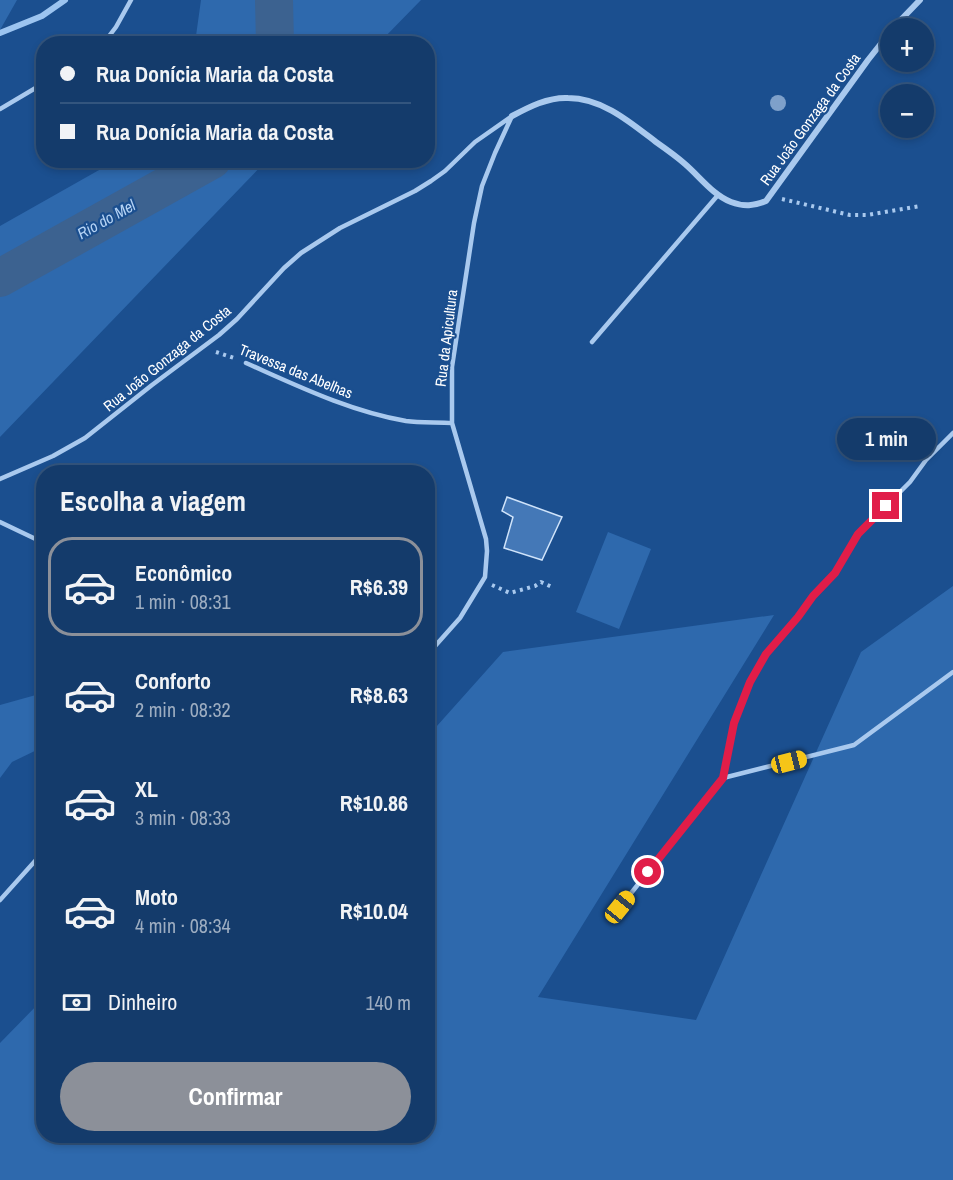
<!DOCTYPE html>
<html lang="pt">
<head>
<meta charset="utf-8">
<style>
  :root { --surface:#143b6b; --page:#214673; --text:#f1f3f6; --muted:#9dadc1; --line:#33557e; --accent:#8c9099 }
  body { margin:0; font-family:"Archivo Narrow",sans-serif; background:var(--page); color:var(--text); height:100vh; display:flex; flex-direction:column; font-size:22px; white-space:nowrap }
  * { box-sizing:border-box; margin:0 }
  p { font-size:20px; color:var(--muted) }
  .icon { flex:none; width:33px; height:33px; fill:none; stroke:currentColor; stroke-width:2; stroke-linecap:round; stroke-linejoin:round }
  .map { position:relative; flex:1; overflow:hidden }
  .sheet { position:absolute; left:36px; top:465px; width:399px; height:678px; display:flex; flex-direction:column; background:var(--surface); border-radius:24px; box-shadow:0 3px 9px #0003,0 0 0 2px var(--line) }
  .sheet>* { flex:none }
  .banner { position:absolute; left:36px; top:36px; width:399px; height:132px; border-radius:24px; box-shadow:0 3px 9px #0003,0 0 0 2px var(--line); display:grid; align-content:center; height:132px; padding:0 24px; background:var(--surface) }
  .buttons { position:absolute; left:880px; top:18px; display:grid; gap:12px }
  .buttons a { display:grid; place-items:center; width:54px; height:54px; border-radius:50%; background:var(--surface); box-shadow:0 3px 9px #0003,0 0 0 2px var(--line); font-size:30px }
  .end { position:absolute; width:27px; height:27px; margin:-14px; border:8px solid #e11d48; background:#fff; box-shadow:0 0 0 3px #fff }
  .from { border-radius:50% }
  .bubble { position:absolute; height:42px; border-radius:21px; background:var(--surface); box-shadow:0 3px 9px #0003,0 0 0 2px var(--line); font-size:20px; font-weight:800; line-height:42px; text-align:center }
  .car { position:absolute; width:18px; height:36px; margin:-18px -9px; border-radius:8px; box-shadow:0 0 4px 2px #0007; background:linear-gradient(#f5c518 24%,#345 0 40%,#f5c518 0 76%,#345 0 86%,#f5c518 0) }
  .banner b { display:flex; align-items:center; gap:21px; height:57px; font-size:22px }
  .banner b+b { border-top:2px solid var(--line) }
  .banner i { width:15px; height:15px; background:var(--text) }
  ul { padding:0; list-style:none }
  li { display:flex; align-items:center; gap:18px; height:99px; margin:0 12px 9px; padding:0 12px; border:3px solid transparent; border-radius:24px }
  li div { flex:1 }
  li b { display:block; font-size:22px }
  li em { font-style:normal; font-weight:800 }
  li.selected { border-color:var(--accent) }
  li>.icon { width:54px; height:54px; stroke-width:1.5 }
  h2 { padding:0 24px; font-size:27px; line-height:72px }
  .pay { display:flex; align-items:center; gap:15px; height:66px; padding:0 24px; font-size:22px }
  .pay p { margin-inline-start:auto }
  .action { display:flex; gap:12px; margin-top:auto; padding:12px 24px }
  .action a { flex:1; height:69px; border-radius:36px; background:var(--accent); color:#fff; font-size:24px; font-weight:800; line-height:69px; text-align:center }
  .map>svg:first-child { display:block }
</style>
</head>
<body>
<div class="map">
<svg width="953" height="1180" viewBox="0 0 953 1180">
  <rect width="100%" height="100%" fill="#1b4f8f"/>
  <path fill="#2e69ad" d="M0 0H17L0 30Z
    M201 0H421L379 43H195Z
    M115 161H266L0 437V226Z
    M608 532 651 549 619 629 576 612Z
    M953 586V1180H0V1043L43 999 44 1136H428V840L436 835 428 797V736L503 652 774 615 538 997 696 1020 861 652Z
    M43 693V747L12 762 0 778V705Z"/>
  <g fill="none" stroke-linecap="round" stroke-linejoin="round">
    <path stroke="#9cc4f0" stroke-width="6" d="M0 33 42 16 65 0"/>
    <path stroke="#3c6290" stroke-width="38" d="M274 0 275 44
      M0 278 212 160"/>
  </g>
  <path fill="#4478b7" stroke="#cfe3fa" stroke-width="1.5" d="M507 497 562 517 542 560 504 548 513 517 502 511Z"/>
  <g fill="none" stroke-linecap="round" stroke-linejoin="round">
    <path stroke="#a9c9ee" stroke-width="4" stroke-dasharray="3 4.5" stroke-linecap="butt" d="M782 199 850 215H867L921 206
      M216 352 237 359
      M492 585 510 593 535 586 541 582 552 587"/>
    <path stroke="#a9c9ee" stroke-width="4.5" d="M103 44 116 27 131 0
      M0 109 44 83
      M592 342 718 195
      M246 363C298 386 349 411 406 421 420 423 437 422 452 423
      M0 479 53 456 85 438 152 385 219 335 237 319 284 268 301 253 340 228 415 191 431 181 445 171 475 142 512 116
      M0 522 44 543
      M428 654 460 618 485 577 487 551 486 539 452 423V367L474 223 482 186 495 153 512 116
      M723 778 854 745 953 672
      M0 900 44 851
      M620 907 723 778 734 723 750 682 766 654 798 617 813 596 835 573 858 534 910 482 926 460 953 433"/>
    <path stroke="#a9c9ee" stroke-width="6" d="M893 28 920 0
      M512 116C529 107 548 97 568 98 602 98 630 122 656 142 666 149 676 156 685 164 700 177 713 195 731 202 744 207 754 206 766 201L868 60 891 31"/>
  </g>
  <circle fill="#7ea0ca" cx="778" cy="103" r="8"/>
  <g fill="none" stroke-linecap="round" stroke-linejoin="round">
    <path stroke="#e11d48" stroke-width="8" d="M648 872 723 778 734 723 750 682 766 654 798 617 813 596 835 573 858 534 886 506"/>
  </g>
  <g text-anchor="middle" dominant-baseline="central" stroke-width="4.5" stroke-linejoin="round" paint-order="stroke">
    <g font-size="15" fill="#fff" stroke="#1b4f8f">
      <text transform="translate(810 119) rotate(-54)">Rua João Gonzaga da Costa</text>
      <text transform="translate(446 338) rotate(-83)">Rua da Apicultura</text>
      <text transform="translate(167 358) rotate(-39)">Rua João Gonzaga da Costa</text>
      <text transform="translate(296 371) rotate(22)">Travessa das Abelhas</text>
    </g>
    <g font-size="16" font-style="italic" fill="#b5d3f5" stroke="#1b4f8f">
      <text transform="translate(106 219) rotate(-29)">Rio do Mel</text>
    </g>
  </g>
</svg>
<div class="buttons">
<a>+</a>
<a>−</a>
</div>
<i class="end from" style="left:648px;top:872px"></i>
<i class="end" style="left:886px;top:506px"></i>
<div class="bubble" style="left:837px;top:418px;width:99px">1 min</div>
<i class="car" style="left:789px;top:762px;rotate:76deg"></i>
<i class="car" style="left:620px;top:907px;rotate:39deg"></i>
<div class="banner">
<b><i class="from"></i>Rua Donícia Maria da Costa</b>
<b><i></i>Rua Donícia Maria da Costa</b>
</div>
<section class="sheet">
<h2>Escolha a viagem</h2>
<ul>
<li class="selected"><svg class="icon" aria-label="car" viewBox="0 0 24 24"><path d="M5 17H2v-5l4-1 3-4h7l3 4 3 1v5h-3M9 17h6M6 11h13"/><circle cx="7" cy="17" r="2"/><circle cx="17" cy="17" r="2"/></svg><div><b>Econômico</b><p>1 min · 08:31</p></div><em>R$6.39</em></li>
<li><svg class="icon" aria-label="car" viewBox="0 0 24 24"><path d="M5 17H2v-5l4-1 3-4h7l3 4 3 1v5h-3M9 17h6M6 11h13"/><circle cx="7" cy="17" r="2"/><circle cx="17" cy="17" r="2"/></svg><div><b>Conforto</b><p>2 min · 08:32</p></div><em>R$8.63</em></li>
<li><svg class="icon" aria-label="car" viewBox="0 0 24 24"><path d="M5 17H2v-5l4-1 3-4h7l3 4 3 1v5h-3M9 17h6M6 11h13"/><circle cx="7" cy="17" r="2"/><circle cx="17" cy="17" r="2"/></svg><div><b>XL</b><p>3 min · 08:33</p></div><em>R$10.86</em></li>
<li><svg class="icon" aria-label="car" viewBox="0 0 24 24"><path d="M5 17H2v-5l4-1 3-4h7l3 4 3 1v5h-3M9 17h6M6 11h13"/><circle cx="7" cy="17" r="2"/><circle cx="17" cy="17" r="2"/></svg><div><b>Moto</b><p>4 min · 08:34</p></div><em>R$10.04</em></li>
</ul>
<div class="pay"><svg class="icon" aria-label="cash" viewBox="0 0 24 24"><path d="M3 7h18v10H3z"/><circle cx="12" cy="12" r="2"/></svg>Dinheiro<p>140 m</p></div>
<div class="action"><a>Confirmar</a></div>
</section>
</div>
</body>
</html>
